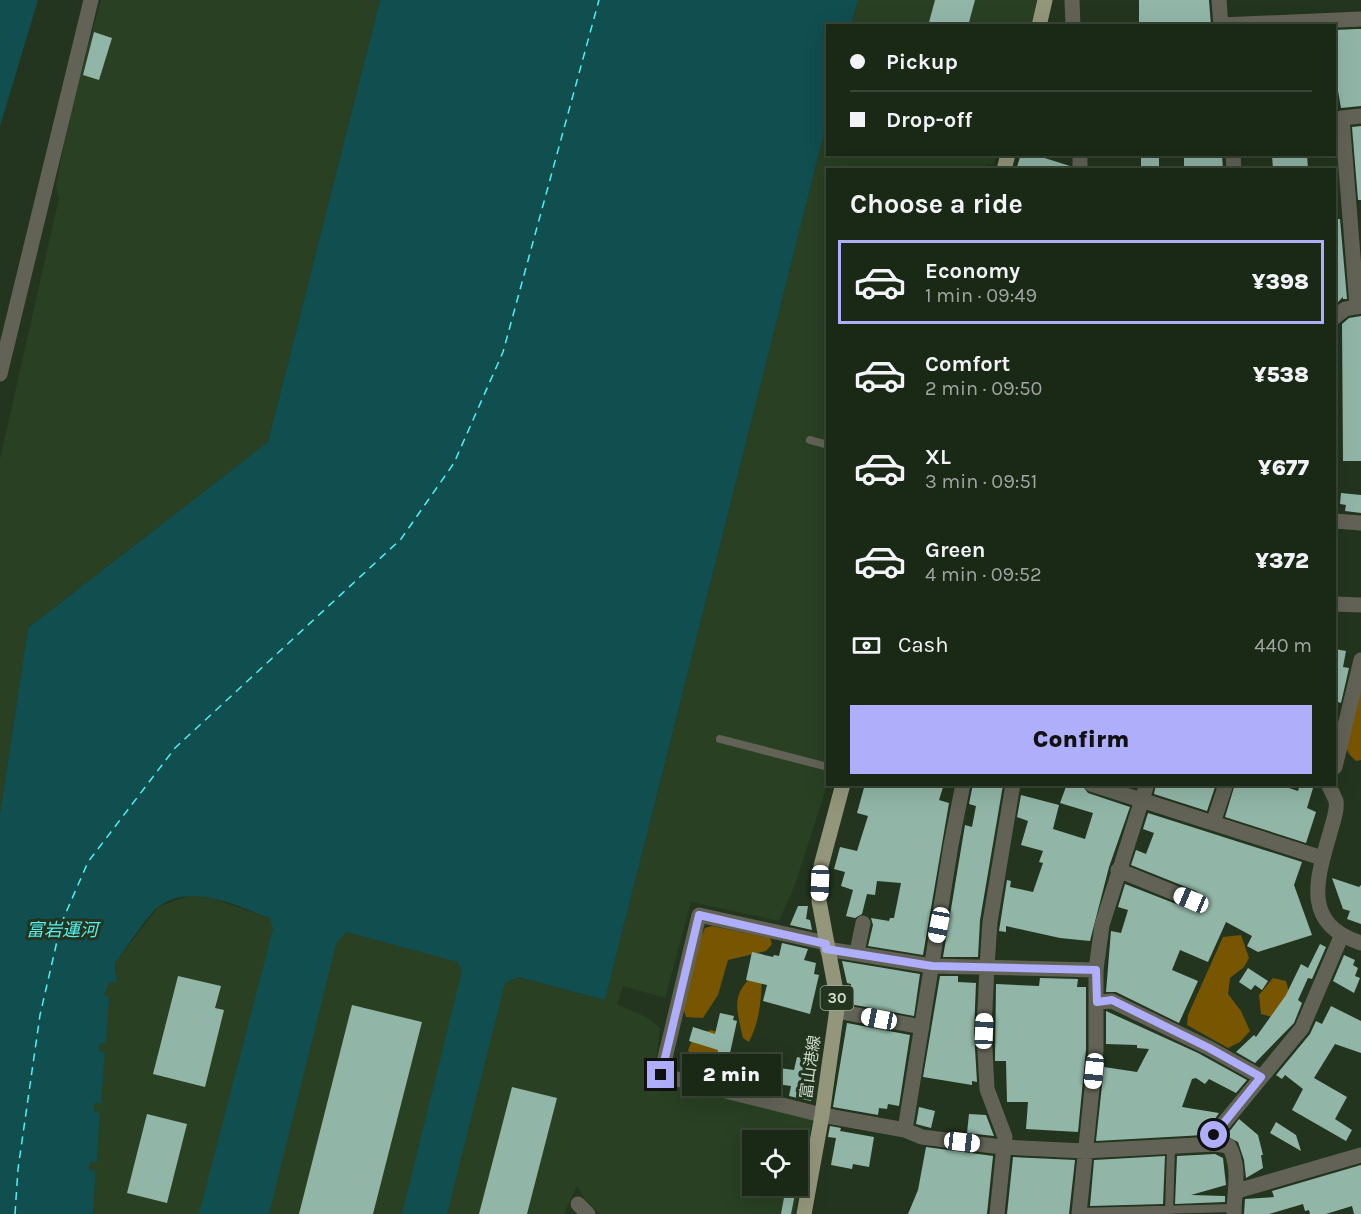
<!DOCTYPE html>
<html lang="en">
<head>
<meta charset="utf-8">
<style>
  :root { --surface:#1a2816; --page:#273423; --text:#f1f3f6; --muted:#9fa6a1; --line:#384435; --accent:#aeaefa }
  body { margin:0; font-family:Karla,"Noto Sans JP",sans-serif; background:var(--page); color:var(--text); height:100vh; display:flex; flex-direction:column; font-size:22px; white-space:nowrap }
  * { box-sizing:border-box; margin:0 }
  p { font-size:20px; color:var(--muted) }
  .icon { flex:none; width:33px; height:33px; fill:none; stroke:currentColor; stroke-width:2; stroke-linecap:round; stroke-linejoin:round }
  .map { position:relative; flex:1; overflow:hidden }
  .details { position:absolute; left:826px; top:168px; width:510px; height:618px; display:flex; flex-direction:column; background:var(--surface); border-radius:0px; box-shadow:0 6px 24px #0002,0 0 0 2px var(--line) }
  .details>* { flex:none }
  .banner { position:absolute; left:826px; top:24px; width:510px; height:132px; border-radius:0px; box-shadow:0 6px 24px #0002,0 0 0 2px var(--line); display:grid; align-content:center; height:132px; padding:0 24px; background:var(--surface) }
  .buttons { position:absolute; left:742px; top:1130px; display:grid; gap:12px }
  .buttons a { display:grid; place-items:center; width:66px; height:66px; border-radius:0px; background:var(--surface); box-shadow:0 6px 24px #0002,0 0 0 2px var(--line); font-size:30px }
  .end { position:absolute; width:27px; height:27px; margin:-14px; border:8px solid #aeaefa; background:#111; box-shadow:0 0 0 3px #111 }
  .from { border-radius:50% }
  .bubble { position:absolute; height:42px; border-radius:0px; background:var(--surface); box-shadow:0 6px 24px #0002,0 0 0 2px var(--line); font-size:20px; font-weight:800; line-height:42px; text-align:center }
  .car { position:absolute; width:18px; height:36px; margin:-18px -9px; border-radius:8px; box-shadow:0 0 4px 2px #0007; background:linear-gradient(#fff 24%,#345 0 40%,#fff 0 76%,#345 0 86%,#fff 0) }
  .banner b { display:flex; align-items:center; gap:21px; height:57px; font-size:22px }
  .banner b+b { border-top:2px solid var(--line) }
  .banner i { width:15px; height:15px; background:var(--text) }
  ul { padding:0; list-style:none }
  li { display:flex; align-items:center; gap:18px; height:84px; margin:0 12px 9px; padding:0 12px; border:3px solid transparent; border-radius:0px }
  li div { flex:1 }
  li b { display:block; font-size:22px }
  li em { font-style:normal; font-weight:800 }
  li.active { border-color:var(--accent) }
  li>.icon { width:54px; height:54px; stroke-width:1.5 }
  h2 { padding:0 24px; font-size:27px; line-height:72px }
  .pay { display:flex; align-items:center; gap:15px; height:66px; padding:0 24px; font-size:22px }
  .pay p { margin-inline-start:auto }
  .action { display:flex; gap:12px; margin-top:auto; padding:12px 24px }
  .action a { flex:1; height:69px; border-radius:0px; background:var(--accent); color:#111; font-size:24px; font-weight:800; line-height:69px; text-align:center }
  .map>svg:first-child { display:block }
</style>
</head>
<body>
<div class="map">
<svg width="1361" height="1214" viewBox="0 0 1361 1214">
  <rect width="100%" height="100%" fill="#23351e"/>
  <path fill="#294023" fill-rule="evenodd" d="M101 0H380L268 442 28 628 0 814V459L59 198 56 187 72 102Z
    M858 0H1037L1031 25 851 26Z
    M828 118V154L996 155 993 165 987 164 985 169 828 170V782L795 885 779 921 691 902 665 998 623 986 617 1004 648 1018 660 1028 654 1081 813 1117 794 1214H600L586 1201 577 1186 564 1214H93L96 1172 89 1171 90 1162H97L100 1113 94 1111V1103H101L99 1044 105 1043 108 996 104 995 105 988 117 972 115 963 158 907 191 895 211 898 270 918 346 932 605 1000ZM753 1140H798V1185H753Z"/>
  <path fill="#785500" d="M1361 679V760L1356 761 1349 754 1344 743Z
    M712 926 770 938 772 944 766 951 728 960 718 995 703 1018 686 1017C676 990 694 954 705 928Z
    M1241 935 1249 958 1244 967 1230 978 1228 994 1241 1011 1250 1031 1240 1042 1228 1048 1187 1025 1188 1015 1223 937Z
    M754 975 762 977C761 1001 760 1020 749 1042L743 1038C737 1010 730 995 754 975Z
    M1273 978 1286 981 1291 1000 1276 1018 1261 1014 1259 995Z
    M711 1030 720 1033 725 1064 715 1067 693 1060 688 1050 694 1036Z"/>
  <path fill="#114e4f" d="M0 0H38L0 126Z
    M380 0H858L851 25 828 26V118L605 1000 518 977 505 983 447 1214H402L462 971 458 962 346 932 336 944 269 1214H199L273 929 270 918C236 906 192 882 158 907 146 917 126 949 115 963L117 982 109 983 104 995 109 996 106 1043 99 1044V1051L105 1053 101 1103H94V1111L100 1112 97 1162H90L89 1170 96 1171 93 1214H0V814L28 628 268 442Z"/>
  <g fill="none" stroke-linecap="round" stroke-linejoin="round">
    <path stroke="#53f0f3" stroke-width="1.5" stroke-dasharray="8 6" stroke-linecap="butt" d="M15 1214 18 1169 40 1015 61 924 88 862 175 748 401 539 454 463 503 352 599 0"/>
  </g>
  <path fill="#91b6a7" d="M935 0H975L968 26H928Z
    M1139 0H1209L1211 26H1139Z
    M1357 29H1361V106L1341 108 1335 74V30Z
    M94 32 112 38 99 80 83 75Z
    M1361 126V200H1358L1352 127Z
    M1021 154H1032L1070 166V170H1016Z
    M1272 154H1307L1308 170H1273Z
    M1222 155 1223 170H1184V157Z
    M1159 157V170H1141V158Z
    M1335 219H1340L1347 299H1343V297L1335 305Z
    M1361 316V461H1343L1342 324 1349 318Z
    M1341 493 1361 495V513L1345 511 1346 505 1340 504Z
    M1335 649 1346 651 1343 667 1349 668 1341 703 1335 701Z
    M865 784H944L939 800 949 803 923 955 868 946 873 925 871 918 889 921 890 918H894L901 883 877 881 875 895 867 894 862 914 855 918 846 916 853 890 841 886 845 872 834 869 840 847 857 851 868 816 857 813Z
    M973 784 1003 785 980 920 978 957H943L965 825 972 827 976 806 969 804Z
    M1067 784H1081L1088 793 1130 807 1109 867 1090 941 1060 938 1006 926V932L999 931 1007 880 1011 881 1010 887 1033 892 1043 863 1039 862 1043 851 1021 845 1028 821 1017 817 1021 795 1059 805 1053 829 1085 839 1093 813 1060 803Z
    M1156 784H1216L1207 811 1154 794Z
    M1235 784H1277L1298 791 1300 784 1313 788 1307 808 1316 812 1306 843 1225 817Z
    M1148 813 1302 862 1294 885 1312 935 1258 952 1247 946 1252 936 1226 922 1208 962 1180 950 1172 970 1198 981 1179 1023 1116 992H1106L1111 931 1121 933 1128 910 1118 907 1125 884 1189 909 1197 908 1201 903 1200 895 1196 891 1131 865 1136 850 1146 854 1154 833 1143 829Z
    M1332 878 1359 887 1361 885V924L1347 919 1350 911 1343 909Z
    M798 906H808L806 919 810 920 812 930 790 925Z
    M782 943 808 949 804 960 816 963 814 974 819 975 810 1014 763 1001 767 985 746 980 752 952 773 957 774 955 779 956Z
    M1320 944 1326 947 1312 979 1308 978 1298 1000 1302 1003 1294 1023 1255 1063 1236 1052 1254 1035 1256 1037 1286 995 1301 964 1308 968Z
    M1344 955 1355 960 1353 965 1358 968 1355 976 1360 978 1354 993 1333 981Z
    M842 961 920 974 914 1016 850 1004 851 984 847 983Z
    M1248 968 1268 981 1262 990 1255 985 1251 990 1239 982Z
    M178 976 221 986 215 1008 224 1010 205 1087 153 1074Z
    M940 976H958V982L976 983 974 1032 977 1082 972 1081V1085L923 1077Z
    M1040 978 1078 979 1077 987H1086V1049L1078 1132 1026 1129 1028 1102H1007L1006 1061H995L996 984 1039 986Z
    M352 1005 422 1022 373 1214H299Z
    M1331 1006 1361 1021V1053L1335 1044 1314 1078 1347 1097 1335 1119 1352 1130 1346 1141 1292 1110 1303 1089 1285 1075 1282 1079 1276 1075 1310 1034 1316 1021 1322 1024Z
    M1106 1011 1198 1053 1247 1080 1236 1093 1209 1079 1205 1084 1196 1078 1192 1079 1182 1107 1219 1113 1204 1135 1096 1141 1104 1067 1137 1072 1149 1049 1137 1048V1045L1106 1044Z
    M720 1013 734 1016 733 1020 737 1021 730 1053 748 1058 741 1079 728 1075 730 1071 720 1067 723 1057 717 1055 718 1050 689 1041 693 1027 715 1034Z
    M847 1023 910 1035 899 1106 888 1104 887 1109 879 1108 878 1115 833 1107Z
    M797 1057 819 1062 811 1101 789 1096 791 1086 776 1084 779 1068 794 1070Z
    M512 1087 557 1098 527 1214H479Z
    M919 1107 935 1111 931 1128 916 1124Z
    M147 1114 187 1124 167 1203 127 1193Z
    M969 1114 986 1115 994 1136 967 1133Z
    M1239 1119 1258 1135 1263 1155H1261L1263 1168 1246 1178 1244 1160 1238 1142 1226 1136Z
    M1276 1122 1296 1135 1301 1151 1270 1133Z
    M830 1126 841 1128 840 1131 874 1137 869 1167 853 1164 852 1169 831 1165 836 1138 828 1137Z
    M926 1147 993 1156 987 1214H908L918 1190Z
    M1215 1154 1223 1158 1226 1185 1191 1195 1225 1196V1202L1175 1204 1177 1156Z
    M1165 1156 1163 1204 1090 1206 1094 1160Z
    M1013 1157 1075 1160 1069 1214H1007Z
    M1361 1165V1214H1354L1352 1206 1326 1214H1310L1309 1210 1305 1211 1303 1204 1269 1214H1244L1245 1199 1274 1197 1272 1191Z
    M785 1192 795 1194 791 1214H781Z"/>
  <g fill="none" stroke-linecap="round" stroke-linejoin="round">
    <path stroke="#626356" stroke-width="8" d="M810 440 828 445
      M720 739 828 767
      M1079 1212 1234 1208
      M1169 1214 1171 1147"/>
    <path stroke="#626356" stroke-width="15" d="M1072 0 1073 26
      M1219 0 1221 26
      M1221 25 1361 19
      M1233 154 1234 170
      M1080 170V154
      M1357 306 1342 118 1361 116
      M1335 317 1345 309 1361 306
      M0 374 91 0
      M1335 521 1361 523
      M1335 604 1361 605
      M1335 767 1361 660
      M1091 784 1322 858
      M1213 823 1226 784
      M1118 870 1192 900
      M826 943 699 915 661 1075 822 1115 905 1130 922 1137 1002 1147 1085 1151 1215 1144 1229 1146C1241 1168 1234 1191 1234 1214
      M827 949 932 966 1096 970
      M857 952 863 923
      M1097 1002 1112 1001 1209 1048 1261 1077
      M836 1011 922 1027
      M905 1130 951 845 963 784
      M1215 1144 1214 1135 1302 1028 1341 937
      M1237 1191 1361 1155
      M578 1204 588 1214
      M997 1214 1005 1137 987 1089 984 1031 987 966 990 922 1013 784
      M1079 1214 1096 1050V970L1102 925 1147 784"/>
    <path stroke="#626356" stroke-width="15" d="M1328 784C1331 790 1334 796 1336 801 1338 811 1332 824 1330 833 1316 881 1302 924 1361 943"/>
    <path stroke="#94967b" stroke-width="15" d="M1039 26 1045 0
      M1004 170 1008 154
      M804 1214 822 1115 838 1002 819 901 821 866 843 784"/>
  </g>
  <g fill="none" stroke-linecap="round" stroke-linejoin="round">
    <path stroke="#aeaefa" stroke-width="8" d="M661 1075 699 915 826 944V949L932 966 1096 970 1097 1002 1112 1000 1209 1048 1261 1077 1214 1135"/>
  </g>
  <g text-anchor="middle" dominant-baseline="central" stroke-width="6" stroke-linejoin="round" paint-order="stroke">
    <rect fill="#23351e" stroke="#9ba898" stroke-width="1.5" x="820.5" y="986" width="33" height="24" rx="4.5"/>
    <g font-size="15" font-weight="bold" fill="#cedacc">
      <text x="837" y="998">30</text>
    </g>
    <g font-size="16" fill="#cedacc" stroke="#23351e">
      <text transform="translate(810 1067) rotate(-82)">富山港線</text>
    </g>
    <g font-size="18" font-style="italic" fill="#53f0f3" stroke="#23351e">
      <text x="62" y="930">富岩運河</text>
    </g>
  </g>
</svg>
<div class="buttons">
<a><svg class="icon" aria-label="locate" viewBox="0 0 24 24"><circle cx="12" cy="12" r="6"/><path d="M12 2v4M12 18v4M2 12h4M18 12h4"/></svg></a>
</div>
<i class="end from" style="left:1214px;top:1135px"></i>
<i class="end" style="left:661px;top:1075px"></i>
<div class="bubble" style="left:682px;top:1054px;width:99px">2 min</div>
<i class="car" style="left:820px;top:883px;rotate:182deg"></i>
<i class="car" style="left:1191px;top:900px;rotate:293deg"></i>
<i class="car" style="left:939px;top:925px;rotate:191deg"></i>
<i class="car" style="left:879px;top:1019px;rotate:281deg"></i>
<i class="car" style="left:984px;top:1031px;rotate:2deg"></i>
<i class="car" style="left:1094px;top:1071px;rotate:186deg"></i>
<i class="car" style="left:962px;top:1142px;rotate:97deg"></i>
<div class="banner">
<b><i class="from"></i>Pickup</b>
<b><i></i>Drop-off</b>
</div>
<section class="details">
<h2>Choose a ride</h2>
<ul>
<li class="active"><svg class="icon" aria-label="car" viewBox="0 0 24 24"><path d="M5 17H2v-5l4-1 3-4h7l3 4 3 1v5h-3M9 17h6M6 11h13"/><circle cx="7" cy="17" r="2"/><circle cx="17" cy="17" r="2"/></svg><div><b>Economy</b><p>1 min · 09:49</p></div><em>¥398</em></li>
<li><svg class="icon" aria-label="car" viewBox="0 0 24 24"><path d="M5 17H2v-5l4-1 3-4h7l3 4 3 1v5h-3M9 17h6M6 11h13"/><circle cx="7" cy="17" r="2"/><circle cx="17" cy="17" r="2"/></svg><div><b>Comfort</b><p>2 min · 09:50</p></div><em>¥538</em></li>
<li><svg class="icon" aria-label="car" viewBox="0 0 24 24"><path d="M5 17H2v-5l4-1 3-4h7l3 4 3 1v5h-3M9 17h6M6 11h13"/><circle cx="7" cy="17" r="2"/><circle cx="17" cy="17" r="2"/></svg><div><b>XL</b><p>3 min · 09:51</p></div><em>¥677</em></li>
<li><svg class="icon" aria-label="car" viewBox="0 0 24 24"><path d="M5 17H2v-5l4-1 3-4h7l3 4 3 1v5h-3M9 17h6M6 11h13"/><circle cx="7" cy="17" r="2"/><circle cx="17" cy="17" r="2"/></svg><div><b>Green</b><p>4 min · 09:52</p></div><em>¥372</em></li>
</ul>
<div class="pay"><svg class="icon" aria-label="cash" viewBox="0 0 24 24"><path d="M3 7h18v10H3z"/><circle cx="12" cy="12" r="2"/></svg>Cash<p>440 m</p></div>
<div class="action"><a>Confirm</a></div>
</section>
</div>
</body>
</html>
